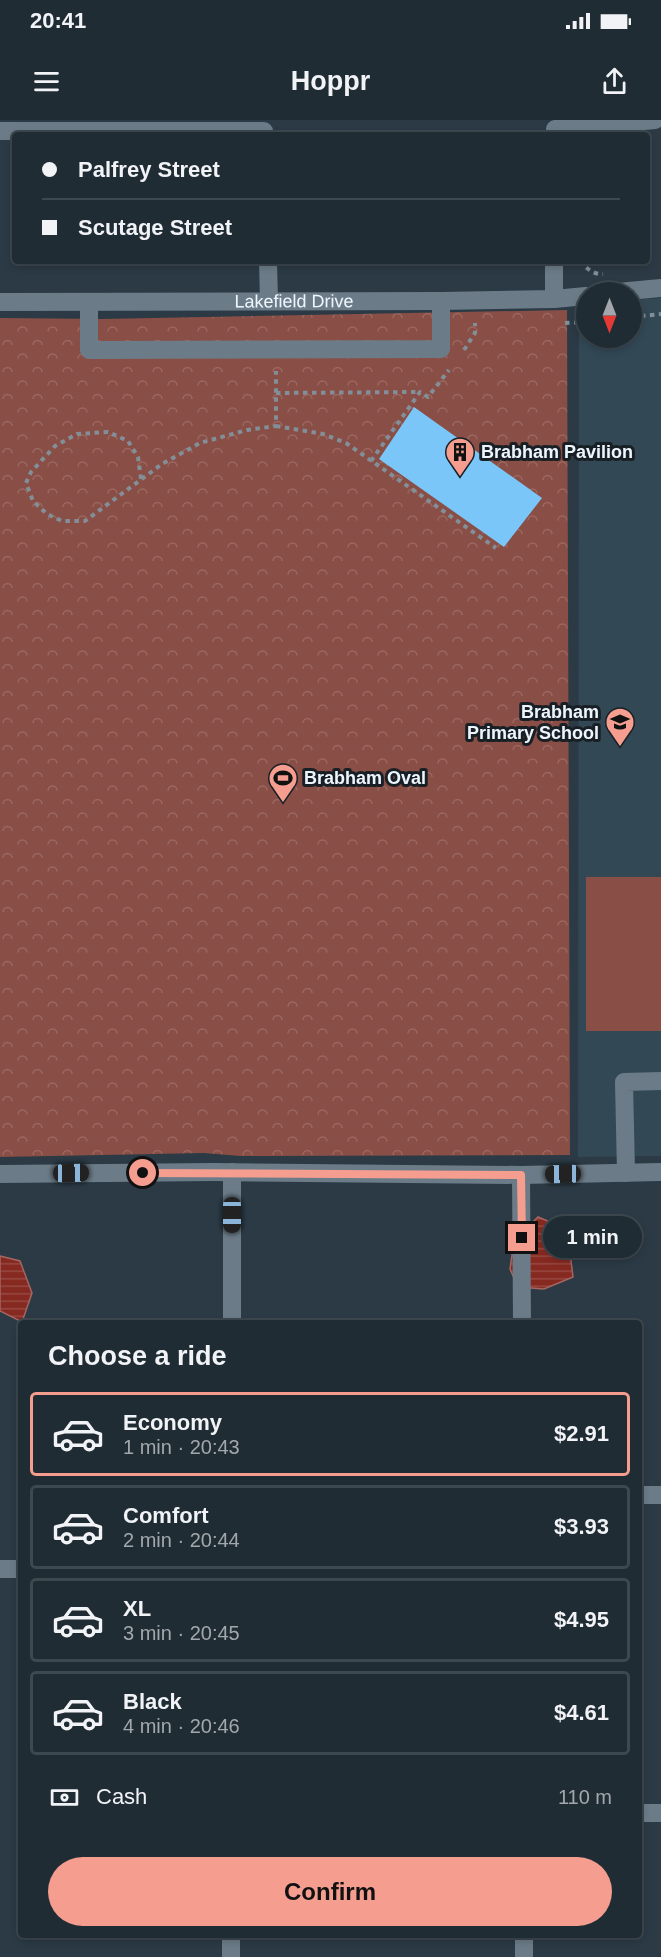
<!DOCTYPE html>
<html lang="en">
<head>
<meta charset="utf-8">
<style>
  :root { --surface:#202c34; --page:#28343c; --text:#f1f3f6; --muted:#a2a7ac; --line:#3d484f; --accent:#f59d8f }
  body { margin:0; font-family:Arial,sans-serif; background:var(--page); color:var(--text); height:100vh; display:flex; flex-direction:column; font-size:22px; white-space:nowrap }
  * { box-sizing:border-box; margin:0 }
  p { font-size:20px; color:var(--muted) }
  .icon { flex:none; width:33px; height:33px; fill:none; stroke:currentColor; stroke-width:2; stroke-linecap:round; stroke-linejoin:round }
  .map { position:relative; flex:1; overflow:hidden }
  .drawer { position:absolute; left:18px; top:1200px; width:624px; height:618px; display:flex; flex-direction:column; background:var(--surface); border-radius:6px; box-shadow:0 3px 9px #0003,0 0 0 2px var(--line) }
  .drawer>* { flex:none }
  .banner { position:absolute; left:12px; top:12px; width:638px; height:132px; border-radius:6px; box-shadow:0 3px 9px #0003,0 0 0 2px var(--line); display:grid; align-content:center; height:132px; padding:0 30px; background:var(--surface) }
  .needle { width:39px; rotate:180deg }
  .controls { position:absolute; left:576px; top:162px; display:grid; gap:12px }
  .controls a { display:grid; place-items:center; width:66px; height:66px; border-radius:50%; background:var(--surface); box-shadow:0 3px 9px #0003,0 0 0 2px var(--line); font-size:30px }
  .end { position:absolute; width:27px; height:27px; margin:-14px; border:8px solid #f59d8f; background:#111; box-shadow:0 0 0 3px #111 }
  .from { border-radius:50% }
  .bubble { position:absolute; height:42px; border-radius:21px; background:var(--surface); box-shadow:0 3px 9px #0003,0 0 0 2px var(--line); font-size:20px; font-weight:800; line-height:42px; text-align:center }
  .car { position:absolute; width:18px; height:36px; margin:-18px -9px; border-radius:8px; box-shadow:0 0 4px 2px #0007; background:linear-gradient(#222 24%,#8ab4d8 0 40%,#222 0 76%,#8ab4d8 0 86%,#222 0) }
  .banner b { display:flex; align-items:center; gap:21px; height:57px; font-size:22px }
  .banner b+b { border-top:2px solid var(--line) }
  .banner i { width:15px; height:15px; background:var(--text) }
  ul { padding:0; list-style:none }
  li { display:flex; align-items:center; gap:18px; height:84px; margin:0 12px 9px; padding:0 18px; border:3px solid var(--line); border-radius:6px }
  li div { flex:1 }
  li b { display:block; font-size:22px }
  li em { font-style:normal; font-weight:800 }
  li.current { border-color:var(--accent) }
  li>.icon { width:54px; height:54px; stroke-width:1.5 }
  h2 { padding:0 30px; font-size:27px; line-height:72px }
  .pay { display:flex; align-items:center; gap:15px; height:66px; padding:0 30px; font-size:22px }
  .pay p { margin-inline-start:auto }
  .primary-button { display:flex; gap:12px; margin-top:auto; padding:12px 30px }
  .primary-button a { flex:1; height:69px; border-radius:36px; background:var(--accent); color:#111; font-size:24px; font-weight:800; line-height:69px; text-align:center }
  .status { display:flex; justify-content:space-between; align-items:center; height:42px; padding:0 30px; background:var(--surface); direction:ltr }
  .status svg { height:16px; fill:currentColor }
  header { display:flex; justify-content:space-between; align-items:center; height:78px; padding:0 30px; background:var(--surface); font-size:27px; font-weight:800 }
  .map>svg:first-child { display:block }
</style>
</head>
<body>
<div class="status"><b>20:41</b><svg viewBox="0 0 49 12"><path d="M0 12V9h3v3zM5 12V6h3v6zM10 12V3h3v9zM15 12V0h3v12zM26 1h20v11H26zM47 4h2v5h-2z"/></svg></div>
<header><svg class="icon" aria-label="menu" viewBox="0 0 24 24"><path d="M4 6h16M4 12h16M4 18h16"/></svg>Hoppr<svg class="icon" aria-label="share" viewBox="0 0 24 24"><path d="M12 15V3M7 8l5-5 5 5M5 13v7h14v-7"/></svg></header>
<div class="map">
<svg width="661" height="1837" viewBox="0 0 661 1837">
  <defs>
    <pattern id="park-crowns" width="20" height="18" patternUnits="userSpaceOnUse" patternTransform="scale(1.5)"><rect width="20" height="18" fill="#894e45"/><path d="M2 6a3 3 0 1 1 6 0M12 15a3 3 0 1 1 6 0" fill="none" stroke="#9a6861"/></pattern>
    <pattern id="water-rules" width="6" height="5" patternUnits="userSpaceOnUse" patternTransform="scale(1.5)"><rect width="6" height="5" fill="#862920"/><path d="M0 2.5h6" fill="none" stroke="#974941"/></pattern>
  </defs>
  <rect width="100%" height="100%" fill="#2b3a45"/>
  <path fill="#324855" d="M661 178V1036L578 1037 579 184 586 183V218H632V180Z"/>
  <path fill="#894e45" d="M586 757H661V911H586Z"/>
  <path fill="url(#park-crowns)" d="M567 190 570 1035 240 1036 204 1033 0 1037V198L103 199Z"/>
  <path fill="url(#water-rules)" stroke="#a56662" stroke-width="1.5" d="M538 1097 567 1109 573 1157 544 1169 518 1167 510 1149 514 1121Z
    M0 1136 20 1141 32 1173 22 1202 0 1191Z"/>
  <path fill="#7bc6f8" d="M414 287 542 378 504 427 379 339Z"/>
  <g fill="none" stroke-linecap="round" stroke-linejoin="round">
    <path stroke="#838f98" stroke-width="4" stroke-dasharray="4.5 4.5" stroke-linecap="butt" d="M580 141C586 148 594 155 603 154
      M632 197 661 194
      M565 203 586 202
      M464 230 475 213V203
      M276 273 419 272
      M276 306 323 314 346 323 496 428
      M371 341 420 272 428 277 449 250
      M141 359 138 337 128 321 108 312 77 314 55 326 31 352 26 363 33 381 47 394 62 401H85L162 344 200 323 247 310 276 306V251"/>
    <g stroke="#6b7c88" stroke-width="18">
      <path d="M555 9 655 0"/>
      <path d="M0 11H264"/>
      <path d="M268 141 269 181"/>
      <path d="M618 172 661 168"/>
      <path d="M554 179V141"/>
      <path id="s1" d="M0 182 441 181 554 179 586 176"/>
      <path d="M89 182V230L441 229V181"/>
      <path d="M626 1053 624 962 661 961"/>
      <path d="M0 1054 214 1052 521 1055 661 1052"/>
      <path d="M521 1055 522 1203"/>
      <path d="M232 1203V1052"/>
      <path d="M639 1375H661"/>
      <path d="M0 1449H21"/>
      <path d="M639 1693H661"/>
      <path d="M231 1837V1815"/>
      <path d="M524 1837V1815"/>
    </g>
  </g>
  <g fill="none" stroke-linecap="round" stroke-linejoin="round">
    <path stroke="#f59d8f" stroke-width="8" d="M143 1053 521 1055 522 1118"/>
  </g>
  <defs>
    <g id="building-pin" transform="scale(1.5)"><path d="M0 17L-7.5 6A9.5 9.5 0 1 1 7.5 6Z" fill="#f59d8f" stroke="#192025"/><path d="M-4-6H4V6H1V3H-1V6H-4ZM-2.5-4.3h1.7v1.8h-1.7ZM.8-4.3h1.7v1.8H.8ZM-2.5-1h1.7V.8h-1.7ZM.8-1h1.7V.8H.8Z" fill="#111"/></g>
    <g id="school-pin" transform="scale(1.5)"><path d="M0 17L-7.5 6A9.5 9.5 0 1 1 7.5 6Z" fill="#f59d8f" stroke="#192025"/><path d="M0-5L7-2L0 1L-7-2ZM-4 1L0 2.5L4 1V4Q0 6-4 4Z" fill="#111"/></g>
    <g id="stadium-pin" transform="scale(1.5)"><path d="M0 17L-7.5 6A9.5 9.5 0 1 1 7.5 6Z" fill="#f59d8f" stroke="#192025"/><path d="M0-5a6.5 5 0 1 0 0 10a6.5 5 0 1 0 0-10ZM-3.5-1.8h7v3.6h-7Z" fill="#111"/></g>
  </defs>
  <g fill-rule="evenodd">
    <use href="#building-pin" x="460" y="332"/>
    <use href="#school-pin" x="620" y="602"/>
    <use href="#stadium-pin" x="283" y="658"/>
  </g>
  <g text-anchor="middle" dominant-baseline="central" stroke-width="6" stroke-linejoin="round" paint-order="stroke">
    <g font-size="18" fill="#edf6fd" stroke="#192025">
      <text stroke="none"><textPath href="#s1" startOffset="294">Lakefield Drive</textPath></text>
    </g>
    <g font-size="18" font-weight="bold" fill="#edf6fd" stroke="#192025" text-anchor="start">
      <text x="481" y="332">Brabham Pavilion</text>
      <text x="599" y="592" text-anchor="end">Brabham<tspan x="599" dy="21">Primary School</tspan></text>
      <text x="304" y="658">Brabham Oval</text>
    </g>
  </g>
</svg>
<div class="controls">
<a><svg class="needle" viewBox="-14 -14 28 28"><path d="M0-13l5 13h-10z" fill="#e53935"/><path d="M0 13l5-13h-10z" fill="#a2a7ac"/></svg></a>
</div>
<i class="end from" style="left:143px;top:1053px"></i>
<i class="end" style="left:522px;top:1118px"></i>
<div class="bubble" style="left:543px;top:1096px;width:99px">1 min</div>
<i class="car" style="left:71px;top:1053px;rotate:89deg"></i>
<i class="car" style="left:563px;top:1054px;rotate:269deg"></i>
<i class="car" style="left:232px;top:1095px;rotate:180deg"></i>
<div class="banner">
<b><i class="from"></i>Palfrey Street</b>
<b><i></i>Scutage Street</b>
</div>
<section class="drawer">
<h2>Choose a ride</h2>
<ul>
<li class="current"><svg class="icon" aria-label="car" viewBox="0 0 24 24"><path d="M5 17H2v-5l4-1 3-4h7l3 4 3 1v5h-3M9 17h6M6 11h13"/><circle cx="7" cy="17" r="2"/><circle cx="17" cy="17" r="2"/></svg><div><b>Economy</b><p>1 min · 20:43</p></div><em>$2.91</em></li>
<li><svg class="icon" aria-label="car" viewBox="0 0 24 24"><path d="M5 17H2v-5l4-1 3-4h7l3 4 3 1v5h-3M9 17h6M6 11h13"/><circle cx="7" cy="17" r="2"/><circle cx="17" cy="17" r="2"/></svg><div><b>Comfort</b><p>2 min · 20:44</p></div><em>$3.93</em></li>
<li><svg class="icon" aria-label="car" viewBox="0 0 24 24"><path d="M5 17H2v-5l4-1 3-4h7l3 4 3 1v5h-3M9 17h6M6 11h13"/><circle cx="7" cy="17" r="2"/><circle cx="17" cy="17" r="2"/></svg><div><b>XL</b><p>3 min · 20:45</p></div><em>$4.95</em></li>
<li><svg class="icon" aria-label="car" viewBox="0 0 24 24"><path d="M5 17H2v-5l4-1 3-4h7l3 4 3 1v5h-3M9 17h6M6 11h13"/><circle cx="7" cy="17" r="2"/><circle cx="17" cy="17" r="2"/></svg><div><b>Black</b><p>4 min · 20:46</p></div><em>$4.61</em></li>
</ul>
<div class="pay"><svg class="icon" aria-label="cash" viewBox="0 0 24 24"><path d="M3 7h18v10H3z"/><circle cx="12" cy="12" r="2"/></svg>Cash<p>110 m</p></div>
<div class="primary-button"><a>Confirm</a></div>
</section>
</div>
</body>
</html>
